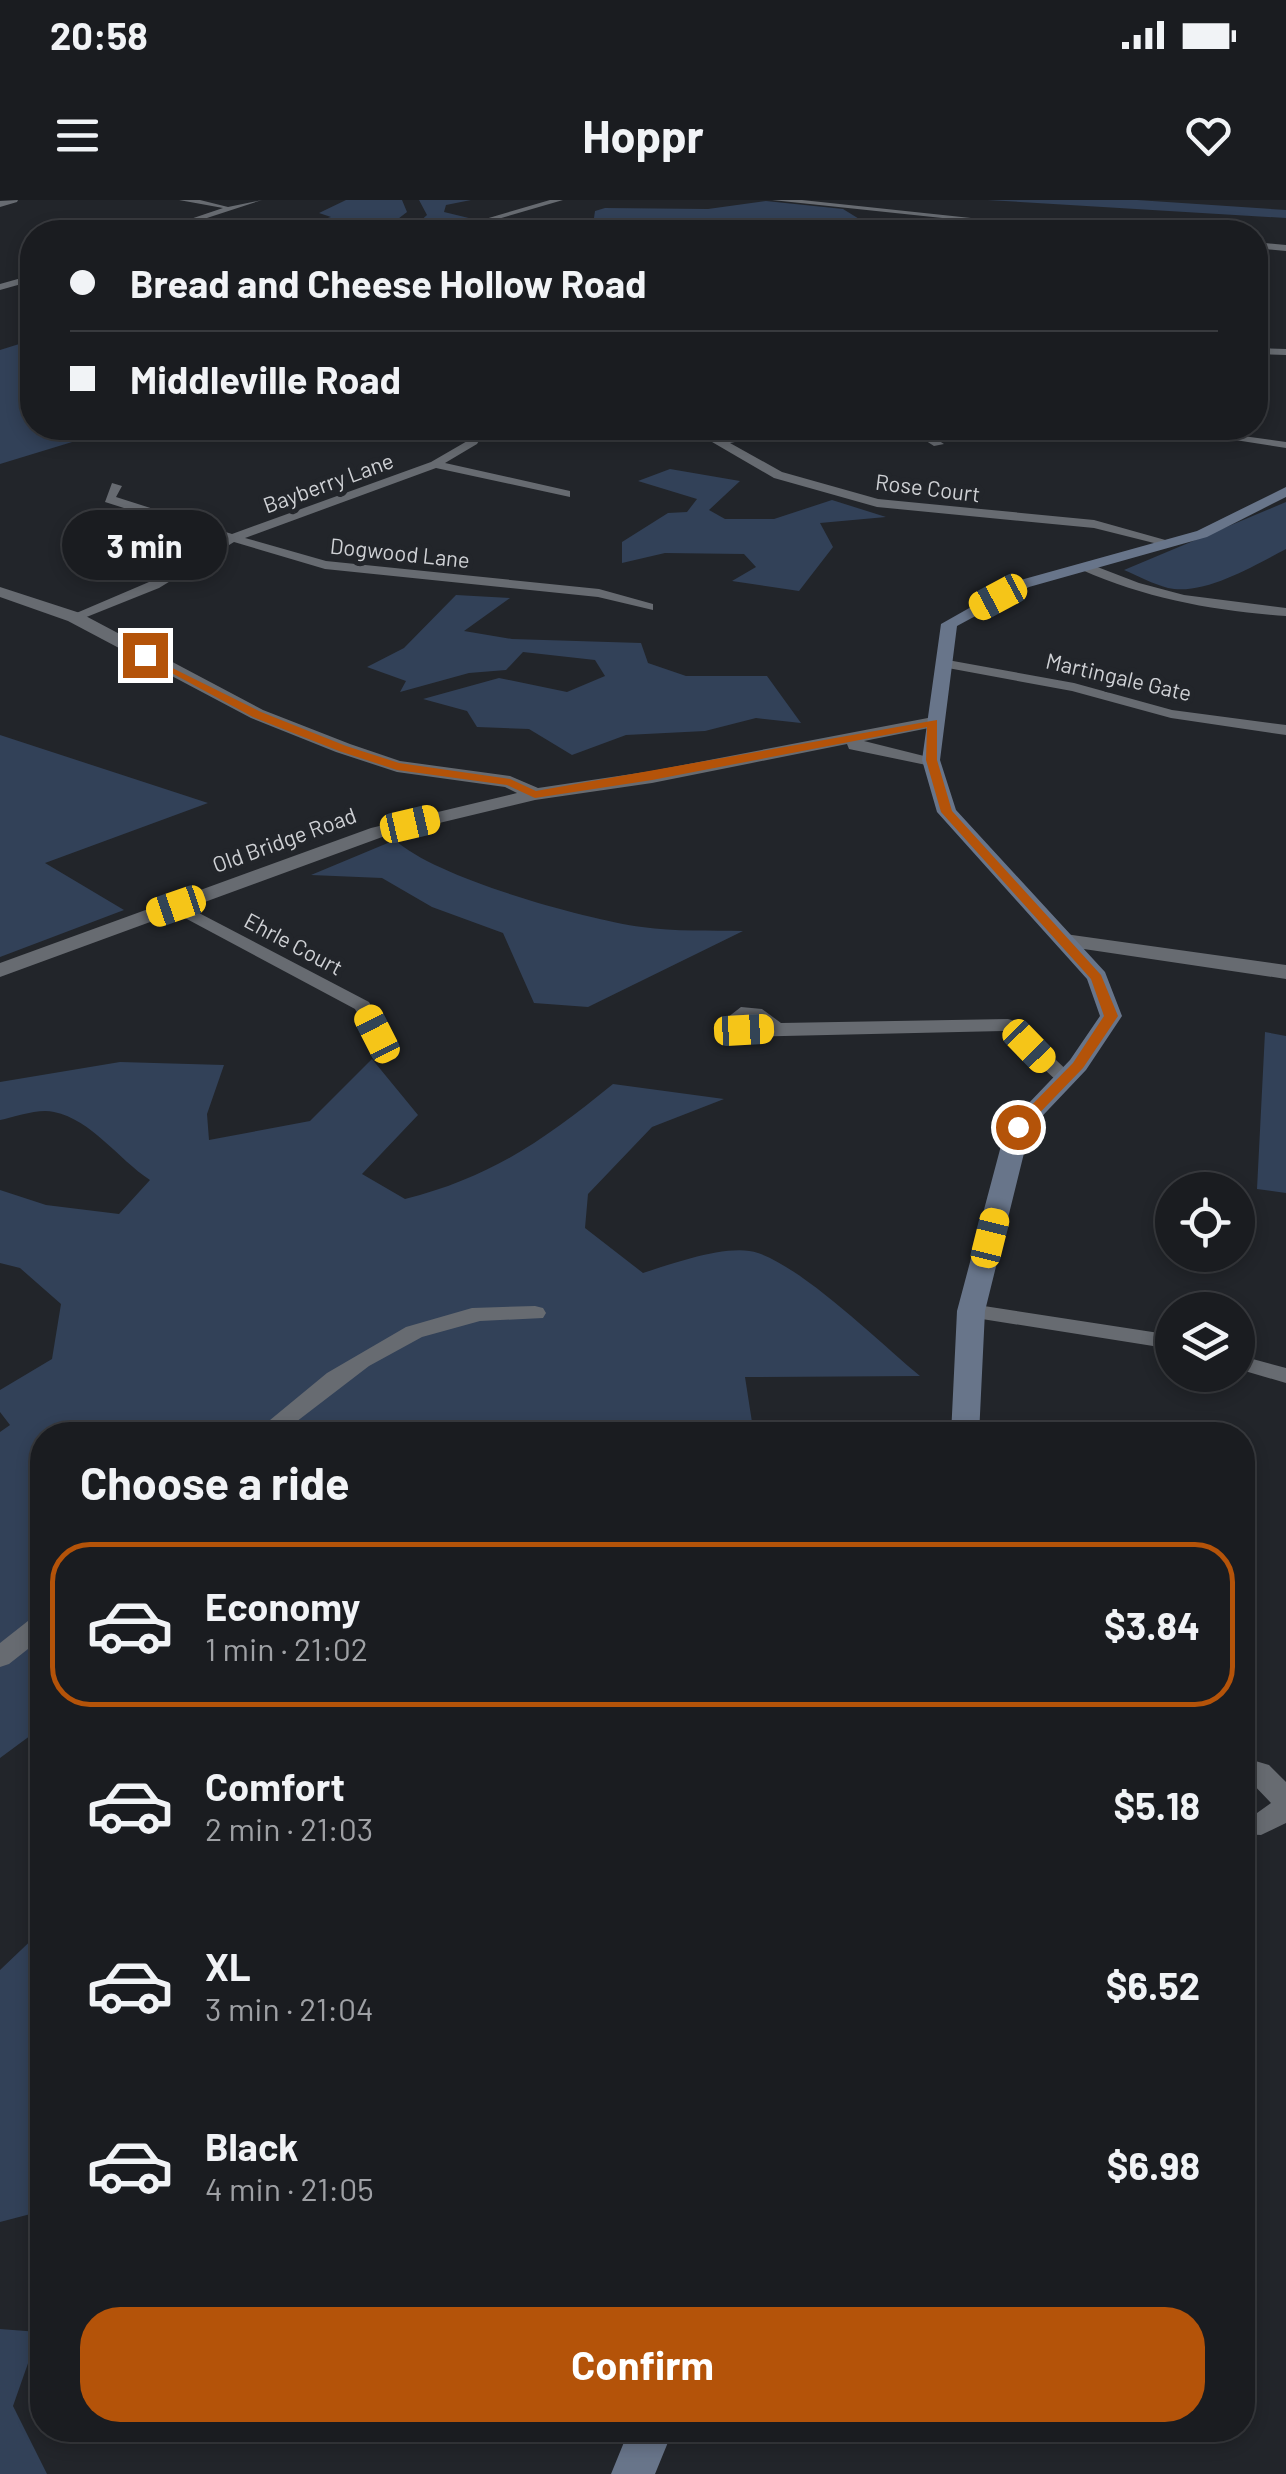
<!DOCTYPE html>
<html lang="en">
<head>
<meta charset="utf-8">
<style>
  :root { --surface:#1a1c20; --page:#232529; --text:#f1f3f6; --muted:#9fa1a5; --line:#383a3e; --accent:#b45309 }
  body { margin:0; font-family:Barlow,sans-serif; background:var(--page); color:var(--text); height:100vh; display:flex; flex-direction:column; font-size:38px; white-space:nowrap }
  * { box-sizing:border-box; margin:0 }
  p { font-size:32px; color:var(--muted) }
  .icon { flex:none; width:55px; height:55px; fill:none; stroke:currentColor; stroke-width:2; stroke-linecap:round; stroke-linejoin:round }
  .map { position:relative; flex:1; overflow:hidden }
  .details { position:absolute; left:30px; top:1222px; width:1225px; height:1020px; display:flex; flex-direction:column; background:var(--surface); border-radius:40px; box-shadow:0 5px 15px #0003,0 0 0 2px var(--line) }
  .details>* { flex:none }
  .banner { position:absolute; left:20px; top:20px; width:1248px; height:220px; border-radius:40px; box-shadow:0 5px 15px #0003,0 0 0 2px var(--line); display:grid; align-content:center; height:220px; padding:0 50px; background:var(--surface) }
  .fabs { position:absolute; left:1155px; top:972px; display:grid; gap:20px }
  .fabs a { display:grid; place-items:center; width:100px; height:100px; border-radius:50%; background:var(--surface); box-shadow:0 5px 15px #0003,0 0 0 2px var(--line); font-size:50px }
  .end { position:absolute; width:45px; height:45px; margin:-22px; border:12px solid #b45309; background:#fff; box-shadow:0 0 0 5px #fff }
  .from { border-radius:50% }
  .bubble { position:absolute; height:70px; border-radius:35px; background:var(--surface); box-shadow:0 5px 15px #0003,0 0 0 2px var(--line); font-size:32px; font-weight:700; line-height:70px; text-align:center }
  .car { position:absolute; width:30px; height:60px; margin:-30px -15px; border-radius:12px; box-shadow:0 0 8px 2px #0007; background:linear-gradient(#f5c518 24%,#345 0 40%,#f5c518 0 76%,#345 0 86%,#f5c518 0) }
  .banner b { display:flex; align-items:center; gap:35px; height:95px; font-size:38px }
  .banner b+b { border-top:2px solid var(--line) }
  .banner i { width:25px; height:25px; background:var(--text) }
  ul { padding:0; list-style:none }
  li { display:flex; align-items:center; gap:30px; height:165px; margin:0 20px 15px; padding:0 30px; border:5px solid transparent; border-radius:40px }
  li div { flex:1 }
  li b { display:block; font-size:38px }
  li em { font-style:normal; font-weight:700 }
  li.current { border-color:var(--accent) }
  li>.icon { width:90px; height:90px; stroke-width:1.5 }
  h2 { padding:0 50px; font-size:45px; line-height:120px }
  .button { display:flex; gap:20px; margin-top:auto; padding:20px 50px }
  .button a { flex:1; height:115px; border-radius:40px; background:var(--accent); color:#fff; font-size:40px; font-weight:700; line-height:115px; text-align:center }
  .status { display:flex; justify-content:space-between; align-items:center; height:70px; padding:0 50px; background:var(--surface); direction:ltr }
  .status svg { height:28px; fill:currentColor }
  header { display:flex; justify-content:space-between; align-items:center; height:130px; padding:0 50px; background:var(--surface); font-size:45px; font-weight:700 }
  .map>svg:first-child { display:block }
</style>
</head>
<body>
<div class="status"><b>20:58</b><svg viewBox="0 0 49 12"><path d="M0 12V9h3v3zM5 12V6h3v6zM10 12V3h3v9zM15 12V0h3v12zM26 1h20v11H26zM47 4h2v5h-2z"/></svg></div>
<header><svg class="icon" aria-label="menu" viewBox="0 0 24 24"><path d="M4 6h16M4 12h16M4 18h16"/></svg>Hoppr<svg class="icon" aria-label="heart" viewBox="0 0 24 24"><path d="M12 20l-8-8c-3-5 5-10 8-4 3-6 11-1 8 4z"/></svg></header>
<div class="map">
<svg width="1286" height="2274" viewBox="0 0 1286 2274">
  <rect width="100%" height="100%" fill="#22252a"/>
  <path fill="#324158" d="M346 0H402L407 12 381 32H232L302 26 331 17 319 13Z
    M419 0H471L446 5 444 12 477 20 438 32H408L427 15Z
    M987 0H1137L1286 10V18Z
    M766 1 843 9 869 25 944 32H788L700 23 671 32H542L594 18 595 11 605 8 708 9Z
    M32 140V176L23 189H32V228H118L0 264V150Z
    M670 269 740 281 709 310 725 319H774L832 300 886 317 820 323 833 347 799 391 732 381 756 367 744 354 665 353 622 363V342L668 313 687 312 697 299 638 281Z
    M1286 302V349C1255 365 1204 396 1168 388 1153 384 1138 376 1124 370Z
    M456 395 510 398 464 431 512 439 641 443 648 463 686 476H767L801 523 756 518 705 531 626 535 572 555 529 529 477 527 467 511 423 499 499 478 567 492 605 476 595 460 523 452 506 470 469 473 400 492 406 481 367 467 404 448Z
    M0 535 208 603 45 663 124 710 0 757Z
    M395 640C436 678 584 719 642 727 675 732 710 730 743 731L588 807 534 803 503 733 432 707 382 678 311 675Z
    M1265 832 1286 836V993L1257 989Z
    M372 859 418 915 362 974 405 999C492 977 544 940 613 884L724 899 652 927 588 994 585 1028 643 1073C672 1064 729 1043 758 1053 805 1069 880 1143 920 1176L745 1177 754 1235H42V1527L0 1558V1232L10 1225 0 1212V1190L52 1159 61 1104 20 1068 0 1063V990L46 1005 119 1014 150 980C118 959 92 920 54 912 39 908 15 917 0 920V882L120 862 224 865 207 914 209 940 310 921Z
    M42 1730V2011L0 2022V1770Z
    M0 2129 39 2132 13 2206 47 2274H0Z"/>
  <g fill="none" stroke-linecap="round" stroke-linejoin="round">
    <path fill="#676b71" fill-rule="evenodd" d="M18 0 17 2 0 7V1Z
      M179 0H200L228 7 262 0 164 32H152L223 8Z
      M550 0H563L453 32H441Z
      M772 0H802L1101 32H1075Z
      M1255 42 1286 45V51L1255 48Z
      M32 75V81L0 90V84Z
      M1255 148 1286 149V155L1255 154Z
      M476 228H487L477 244 445 263 570 291V297L436 268 245 338 326 361 599 389 653 404V410L598 397 325 369 234 342 159 388 79 420 67 417 149 382 222 339 105 302 112 283 122 286 116 297 232 334 431 262 469 240Z
      M688 228C702 227 707 235 719 238 734 241 782 228 803 228L730 243 782 272 878 299 1094 320 1176 343 1170 347 1094 328 877 307 774 278Z
      M906 228H919L944 244 934 246Z
      M1158 228H1185L1286 242V248Z
      M1087 363 1139 383 1184 395 1286 408V416C1215 411 1148 399 1082 370L1080 367Z
      M942 459 1074 483 1172 510 1286 525V535L1171 518 1072 491 937 466V460Z
      M176 701 369 802 386 834 384 838H370L355 809 170 710 167 706Z
      M741 807 762 809 781 823 1008 819 1015 821 1075 878 1072 882H1058L1003 831 744 837 723 821ZM746 819 759 825H748L743 821Z
      M971 1104 1172 1135V1149L963 1116 960 1111 963 1106Z
      M535 1106 543 1108 546 1113 543 1118 480 1121 422 1137 369 1166 279 1235H252L327 1173 406 1127 472 1108Z
      M1238 1155 1286 1168V1183L1238 1169Z
      M42 1415V1438L9 1464 0 1467V1443L33 1417Z
      M1242 1557 1269 1565 1286 1582V1623L1261 1635 1242 1634V1612L1257 1613 1271 1603 1250 1581 1242 1579Z"/>
    <path fill="#676b71" fill-rule="evenodd" d="M0 387 80 413 263 510 350 544 400 561 510 576 538 588 652 571 933 517 942 522 939 526 864 541 940 560 931 566 849 549 847 544 652 583 535 600 385 636 0 777V763L371 628 517 593 505 587 397 572 336 552 251 518 68 421 0 397Z
      M1065 734 1286 765V779L1057 745 1054 740Z"/>
    <path fill="#68758a" fill-rule="evenodd" d="M1286 287V297L1207 337 1029 387 957 426 940 560 956 610 1105 772 1122 816 1086 870 1030 929 985 1111 979 1235H951L957 1111 1006 927 1070 860 1100 816 1087 779 937 612 922 560 941 424 1017 381 1197 331Z
      M629 2230H673L655 2274H611Z"/>
  </g>
  <path fill="#b45309" d="M142 453 261 512 346 546 399 563 510 579 536 591 937 520V560L952 611 1101 775 1118 816 1083 868 1023 930H1013V924L1073 863 1104 816 1091 779 941 612 926 560 927 527 652 580 535 598 507 585 397 570 339 551 253 517 142 457Z"/>
  <g text-anchor="middle" dominant-baseline="central" stroke-width="10" stroke-linejoin="round" paint-order="stroke">
    <g font-size="22" fill="#cfd1d5" stroke="#22252a">
      <text transform="translate(328 282) rotate(-20)">Bayberry Lane</text>
      <text transform="translate(928 287) rotate(7)">Rose Court</text>
      <text transform="translate(400 352) rotate(6)">Dogwood Lane</text>
      <text transform="translate(1119 476) rotate(13)">Martingale Gate</text>
      <text transform="translate(284 639) rotate(-20)">Old Bridge Road</text>
      <text transform="translate(294 743) rotate(28)">Ehrle Court</text>
    </g>
  </g>
</svg>
<div class="fabs">
<a><svg class="icon" aria-label="locate" viewBox="0 0 24 24"><circle cx="12" cy="12" r="6"/><path d="M12 2v4M12 18v4M2 12h4M18 12h4"/></svg></a>
<a><svg class="icon" aria-label="layers" viewBox="0 0 24 24"><path d="M12 4l9 5-9 5-9-5zM3 14l9 5 9-5"/></svg></a>
</div>
<i class="end from" style="left:1018px;top:927px"></i>
<i class="end" style="left:145px;top:455px"></i>
<div class="bubble" style="left:62px;top:310px;width:165px">3 min</div>
<i class="car" style="left:998px;top:397px;rotate:242deg"></i>
<i class="car" style="left:410px;top:624px;rotate:77deg"></i>
<i class="car" style="left:176px;top:706px;rotate:251deg"></i>
<i class="car" style="left:744px;top:830px;rotate:87deg"></i>
<i class="car" style="left:377px;top:834px;rotate:333deg"></i>
<i class="car" style="left:1029px;top:846px;rotate:136deg"></i>
<i class="car" style="left:990px;top:1038px;rotate:14deg"></i>
<div class="banner">
<b><i class="from"></i>Bread and Cheese Hollow Road</b>
<b><i></i>Middleville Road</b>
</div>
<section class="details">
<h2>Choose a ride</h2>
<ul>
<li class="current"><svg class="icon" aria-label="car" viewBox="0 0 24 24"><path d="M5 17H2v-5l4-1 3-4h7l3 4 3 1v5h-3M9 17h6M6 11h13"/><circle cx="7" cy="17" r="2"/><circle cx="17" cy="17" r="2"/></svg><div><b>Economy</b><p>1 min · 21:02</p></div><em>$3.84</em></li>
<li><svg class="icon" aria-label="car" viewBox="0 0 24 24"><path d="M5 17H2v-5l4-1 3-4h7l3 4 3 1v5h-3M9 17h6M6 11h13"/><circle cx="7" cy="17" r="2"/><circle cx="17" cy="17" r="2"/></svg><div><b>Comfort</b><p>2 min · 21:03</p></div><em>$5.18</em></li>
<li><svg class="icon" aria-label="car" viewBox="0 0 24 24"><path d="M5 17H2v-5l4-1 3-4h7l3 4 3 1v5h-3M9 17h6M6 11h13"/><circle cx="7" cy="17" r="2"/><circle cx="17" cy="17" r="2"/></svg><div><b>XL</b><p>3 min · 21:04</p></div><em>$6.52</em></li>
<li><svg class="icon" aria-label="car" viewBox="0 0 24 24"><path d="M5 17H2v-5l4-1 3-4h7l3 4 3 1v5h-3M9 17h6M6 11h13"/><circle cx="7" cy="17" r="2"/><circle cx="17" cy="17" r="2"/></svg><div><b>Black</b><p>4 min · 21:05</p></div><em>$6.98</em></li>
</ul>
<div class="button"><a>Confirm</a></div>
</section>
</div>
</body>
</html>
